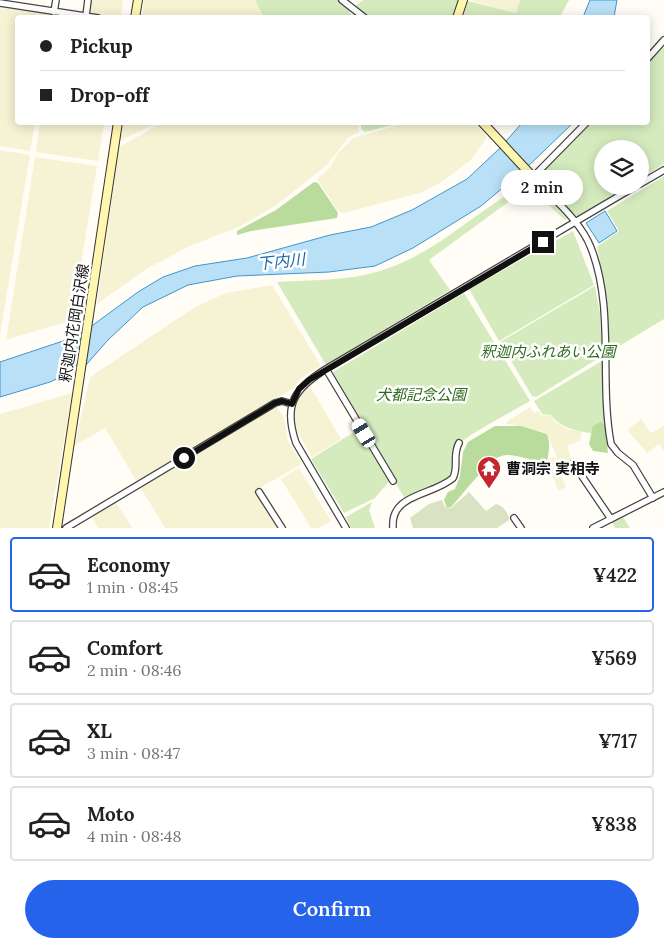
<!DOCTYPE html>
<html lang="en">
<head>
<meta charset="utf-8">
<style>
  :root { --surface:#fff; --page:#f2f2f2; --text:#202124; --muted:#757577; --line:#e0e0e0; --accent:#2563eb }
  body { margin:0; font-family:Lora,"Noto Sans JP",serif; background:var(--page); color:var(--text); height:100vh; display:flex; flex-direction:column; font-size:19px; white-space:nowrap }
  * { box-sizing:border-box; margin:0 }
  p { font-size:16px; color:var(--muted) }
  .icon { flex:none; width:28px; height:28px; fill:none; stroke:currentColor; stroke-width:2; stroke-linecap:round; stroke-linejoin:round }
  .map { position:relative; height:528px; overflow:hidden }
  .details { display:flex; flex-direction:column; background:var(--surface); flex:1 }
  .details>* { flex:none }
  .guide { position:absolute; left:15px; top:15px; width:635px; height:110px; border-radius:5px; box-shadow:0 2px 12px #0003; display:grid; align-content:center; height:110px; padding:0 25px; background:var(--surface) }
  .controls { position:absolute; left:594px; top:140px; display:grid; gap:10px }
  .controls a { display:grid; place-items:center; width:55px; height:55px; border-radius:50%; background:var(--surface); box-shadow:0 2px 12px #0003; font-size:25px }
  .end { position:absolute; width:22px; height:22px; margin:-11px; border:6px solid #111; background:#fff; box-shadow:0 0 0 2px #fff }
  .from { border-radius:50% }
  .bubble { position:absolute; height:35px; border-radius:18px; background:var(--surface); box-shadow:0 2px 12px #0003; font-size:16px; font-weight:600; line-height:35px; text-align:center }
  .car { position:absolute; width:15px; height:30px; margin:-15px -8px; border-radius:6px; box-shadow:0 0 4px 1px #0007; background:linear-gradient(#fff 24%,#345 0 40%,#fff 0 76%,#345 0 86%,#fff 0) }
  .guide b { display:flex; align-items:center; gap:18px; height:48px; font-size:19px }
  .guide b+b { border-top:1px solid var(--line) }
  .guide i { width:12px; height:12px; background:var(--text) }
  ul { padding:9px 0 0; list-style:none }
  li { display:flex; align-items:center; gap:15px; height:75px; margin:0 10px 8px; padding:0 15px; border:2px solid var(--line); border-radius:5px }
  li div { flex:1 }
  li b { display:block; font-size:19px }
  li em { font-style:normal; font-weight:600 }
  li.selected { border-color:var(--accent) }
  li>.icon { width:45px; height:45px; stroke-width:1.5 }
  .cta { display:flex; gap:10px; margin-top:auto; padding:10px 25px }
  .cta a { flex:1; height:58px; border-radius:30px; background:var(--accent); color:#fff; font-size:20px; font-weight:600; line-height:58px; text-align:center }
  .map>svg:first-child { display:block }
</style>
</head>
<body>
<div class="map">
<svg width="664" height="528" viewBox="0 0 664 528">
  <rect width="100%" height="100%" fill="#fffdf5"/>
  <path fill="#f6f3d4" d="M91 0H123L121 17 88 13Z
    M144 0H255L264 17 142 18Z
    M469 0H520L516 13Z
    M0 6 52 15V17L18 18V122L35 123 30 151 0 146Z
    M409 122 476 123 487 137 471 160 442 182 420 193 343 213 337 210 317 179 330 168 338 153 353 138Z
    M40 123H104L98 161 36 152Z
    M123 123V122L156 123 120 141Z
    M162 123H358L359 132 348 138 327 165 275 206 239 227 192 245 148 268 97 304 119 147Z
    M0 150 30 155 0 335Z
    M35 157 97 166 72 320 6 340Z
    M272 285 321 366 300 379 292 389 137 482 105 428 74 446 90 378 93 375 195 307 226 293Z
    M310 386 341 439 312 457 298 433 294 421 297 402 303 391Z
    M72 393 49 528H0V414Z
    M275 405 284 417 288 441 302 464 256 490 279 528H165L140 487Z
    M530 407 534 413 538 411 541 415 551 416 555 422 569 430 582 431 580 441 567 446 572 459 570 461 564 463 558 460 547 433 505 423Z
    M641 419 650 432H654L664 425V451L659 444 647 453 627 430Z
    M554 457 566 487 558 491 547 459Z
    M299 468 331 521 319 528H311L281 479Z
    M116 502 132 528H98L91 516Z"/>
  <path fill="#d5ebbd" d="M255 0H340L348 9 352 17H264Z
    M363 0H460L453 17H370L353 8Z
    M520 0H569L560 17 461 18 468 1 516 13Z
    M664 46V164L640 179V149H602V186H627L576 217 536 176 590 123 648 122V64Z
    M361 123V122L400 123 365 132 361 129Z
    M664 176V319L611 351 607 349 604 282 597 247 619 231 607 211Z
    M531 181 567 219 565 220 529 187 429 260 450 290 326 365 277 282C311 280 347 281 380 271 437 254 479 208 531 181Z
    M573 231 594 285 499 341 469 289Z
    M595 286 600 314 602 356 536 397 532 396 500 342Z
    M464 293 530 401C518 408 468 435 462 442 453 455 463 471 454 483L407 502 346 401 333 372Z
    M602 361 607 430 600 435C583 431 562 431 551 415L542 414 534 401Z
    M359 429 390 480 375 498 344 513 311 459Z
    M372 502 369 510 375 528H351L346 517Z
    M623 517 630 528H615L612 522Z"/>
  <path fill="#b9dc9c" d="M314 182 318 183 338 213 337 218 251 231 237 235V231L276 210Z
    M601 422 605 426 608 453 593 451 589 444 593 426Z
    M495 426H521L547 434C552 445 547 466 541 476 531 475 532 467 529 459 520 457 509 453 501 456 488 460 462 496 451 507L447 508 444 500 448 492 455 489 460 476 463 452 468 442Z"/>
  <path fill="#d9e3c4" d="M469 492 486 511 496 504C502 505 509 513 509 520L497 528H413L410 518 429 504 442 500 445 507 451 508Z"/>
  <path fill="#b9e0f7" stroke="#3f96cf" d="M590 0H617L614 17H583Z
    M522 123H573L522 172 481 206 413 248 375 266 329 272 237 276 188 285 143 307 108 340 86 365 50 382 0 397V362L78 336 138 292 163 277 195 266 247 258 330 235 371 227 412 210 467 179 499 149Z
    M605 211 617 231 599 243 586 223Z"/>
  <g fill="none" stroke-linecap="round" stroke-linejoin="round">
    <g stroke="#444" stroke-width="8">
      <path id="street" d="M342 0 365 18
        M0 3 98 18
        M54 12 56 0
        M86 16 88 0
        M648 58 664 40
        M587 122 533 177C552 198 581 221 591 248 615 309 599 380 611 444L618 453 633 465 653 498
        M640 184 664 170
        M326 369 393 481
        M573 463 611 519
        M259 492 282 528
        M514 518 521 528
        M66 528 275 403 282 401 292 404
        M346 528 296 443C283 405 294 389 326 369L636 186
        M393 528C390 493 433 496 453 478 459 467 452 456 459 443
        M593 528 664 492"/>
    </g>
    <g stroke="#333" stroke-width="10">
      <path id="secondary" d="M135 18 138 0
        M457 18 463 0
        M482 122 533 177
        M57 528 118 122"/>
    </g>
    <use href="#street" stroke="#fff" stroke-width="5.5"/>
    <use href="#secondary" stroke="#fff6b0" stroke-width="8"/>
  </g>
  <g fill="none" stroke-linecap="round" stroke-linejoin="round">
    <path stroke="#111" stroke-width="6" d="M184 458 275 403 282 401 292 404 299 389 309 380 543 242"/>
  </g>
  <defs>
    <g id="temple-pin" transform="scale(1.25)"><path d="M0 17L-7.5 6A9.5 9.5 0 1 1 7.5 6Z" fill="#c4262e" stroke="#fff"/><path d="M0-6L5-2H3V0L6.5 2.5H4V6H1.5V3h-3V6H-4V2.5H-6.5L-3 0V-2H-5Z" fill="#fff"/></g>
  </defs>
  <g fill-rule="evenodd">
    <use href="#temple-pin" x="489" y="468"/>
  </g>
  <g text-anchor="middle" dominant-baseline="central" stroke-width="5" stroke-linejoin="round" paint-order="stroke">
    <g font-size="15" fill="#111" stroke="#fff">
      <text transform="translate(74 323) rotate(-81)">釈迦内花岡白沢線</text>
    </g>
    <g font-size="15" font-style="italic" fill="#2f6b1f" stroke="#fff">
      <text x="548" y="351">釈迦内ふれあい公園</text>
      <text x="421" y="394">犬都記念公園</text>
    </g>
    <g font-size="15" font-weight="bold" fill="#111" stroke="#fff" text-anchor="start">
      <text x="506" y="468">曹洞宗 実相寺</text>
    </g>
    <g font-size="16" font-style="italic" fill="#1768a6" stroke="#fff">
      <text transform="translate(281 261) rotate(-6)">下内川</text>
    </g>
  </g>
</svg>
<div class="controls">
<a><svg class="icon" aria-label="layers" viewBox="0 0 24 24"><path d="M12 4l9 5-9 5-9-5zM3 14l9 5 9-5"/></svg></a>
</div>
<i class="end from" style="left:184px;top:458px"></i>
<i class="end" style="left:543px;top:242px"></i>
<div class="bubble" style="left:501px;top:170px;width:82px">2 min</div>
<i class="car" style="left:364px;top:433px;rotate:329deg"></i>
<div class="guide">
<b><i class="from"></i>Pickup</b>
<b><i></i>Drop-off</b>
</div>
</div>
<section class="details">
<ul>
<li class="selected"><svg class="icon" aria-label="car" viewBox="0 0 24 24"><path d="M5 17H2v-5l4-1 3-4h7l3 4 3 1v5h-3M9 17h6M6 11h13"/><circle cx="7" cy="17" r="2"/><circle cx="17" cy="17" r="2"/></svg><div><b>Economy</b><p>1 min · 08:45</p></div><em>¥422</em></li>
<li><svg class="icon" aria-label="car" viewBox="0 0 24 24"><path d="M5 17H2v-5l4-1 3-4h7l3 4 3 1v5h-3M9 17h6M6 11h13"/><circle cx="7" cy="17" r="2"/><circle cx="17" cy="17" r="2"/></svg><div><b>Comfort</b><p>2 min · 08:46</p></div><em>¥569</em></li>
<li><svg class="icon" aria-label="car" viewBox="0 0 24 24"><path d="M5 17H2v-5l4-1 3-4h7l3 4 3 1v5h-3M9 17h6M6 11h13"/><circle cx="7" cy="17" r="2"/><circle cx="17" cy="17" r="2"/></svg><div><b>XL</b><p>3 min · 08:47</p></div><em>¥717</em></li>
<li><svg class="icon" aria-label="car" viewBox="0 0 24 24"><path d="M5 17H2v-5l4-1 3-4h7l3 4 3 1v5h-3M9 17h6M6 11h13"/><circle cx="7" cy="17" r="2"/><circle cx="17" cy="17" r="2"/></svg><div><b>Moto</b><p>4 min · 08:48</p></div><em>¥838</em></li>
</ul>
<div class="cta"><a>Confirm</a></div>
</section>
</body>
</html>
